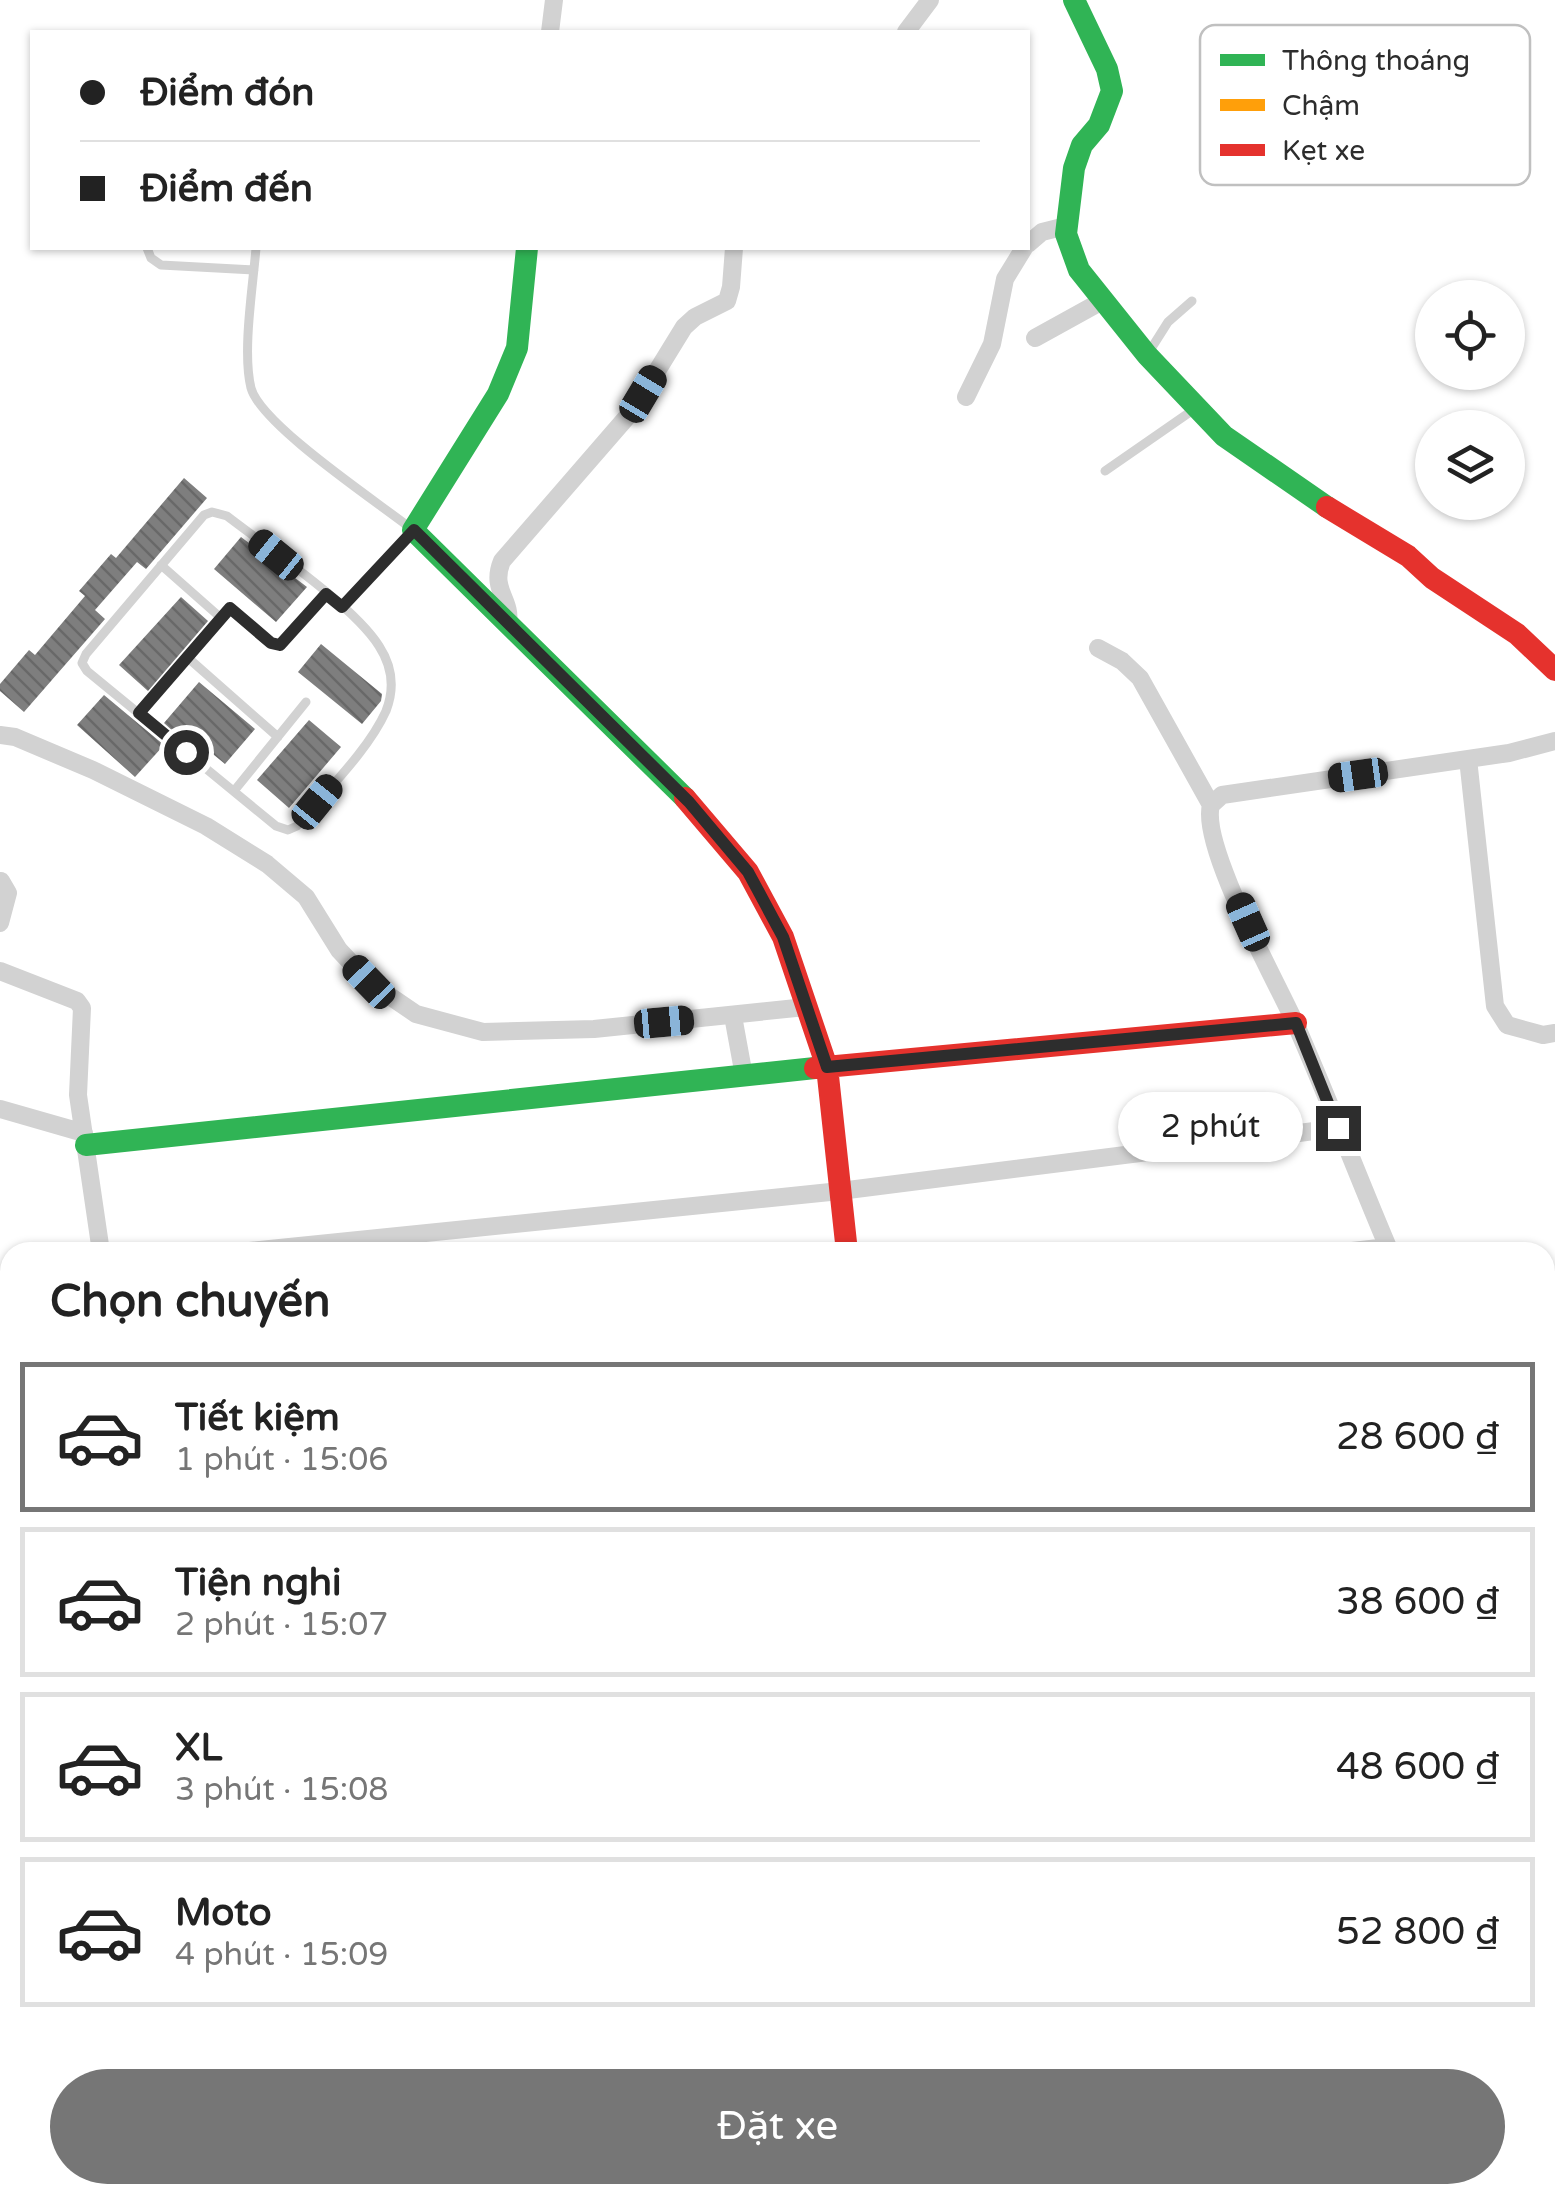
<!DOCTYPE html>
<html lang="vi">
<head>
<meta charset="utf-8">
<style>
  :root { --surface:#fff; --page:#f6f6f6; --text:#222; --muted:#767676; --line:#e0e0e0; --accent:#767676 }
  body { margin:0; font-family:"Varela Round",sans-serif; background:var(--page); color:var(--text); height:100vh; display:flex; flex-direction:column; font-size:38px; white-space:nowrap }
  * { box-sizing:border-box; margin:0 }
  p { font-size:32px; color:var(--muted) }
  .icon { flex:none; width:55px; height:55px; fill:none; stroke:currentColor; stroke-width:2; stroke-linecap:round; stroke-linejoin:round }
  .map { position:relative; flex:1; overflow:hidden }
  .side { position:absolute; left:0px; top:1242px; width:1555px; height:962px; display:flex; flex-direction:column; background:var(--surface); border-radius:30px 30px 0 0; box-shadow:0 2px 8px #0004 }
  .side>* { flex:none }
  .guide { position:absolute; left:30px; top:30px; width:1000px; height:220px; border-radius:0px; box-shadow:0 2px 8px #0004; display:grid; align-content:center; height:220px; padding:0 50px; background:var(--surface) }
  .fabs { position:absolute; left:1415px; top:280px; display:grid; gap:20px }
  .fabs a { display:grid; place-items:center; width:110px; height:110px; border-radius:50%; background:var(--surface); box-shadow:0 2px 8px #0004; font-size:50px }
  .end { position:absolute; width:45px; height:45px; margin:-22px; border:12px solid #2d2d2d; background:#fff; box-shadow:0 0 0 5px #fff }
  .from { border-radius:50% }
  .bubble { position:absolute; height:70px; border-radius:35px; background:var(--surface); box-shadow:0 2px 8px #0004; font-size:32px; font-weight:600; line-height:70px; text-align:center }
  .car { position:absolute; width:30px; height:60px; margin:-30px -15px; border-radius:12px; box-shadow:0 0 8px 2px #0007; background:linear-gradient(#222 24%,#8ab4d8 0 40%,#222 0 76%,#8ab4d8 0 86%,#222 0) }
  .guide b { display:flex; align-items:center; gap:35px; height:95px; font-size:38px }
  .guide b+b { border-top:2px solid var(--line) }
  .guide i { width:25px; height:25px; background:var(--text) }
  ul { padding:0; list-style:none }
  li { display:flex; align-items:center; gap:30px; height:150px; margin:0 20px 15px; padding:0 30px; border:5px solid var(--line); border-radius:0px }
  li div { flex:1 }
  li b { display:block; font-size:38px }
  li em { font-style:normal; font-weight:600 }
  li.active { border-color:var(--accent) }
  li>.icon { width:90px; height:90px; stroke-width:1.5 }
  h2 { padding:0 50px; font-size:45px; line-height:120px }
  .primary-button { display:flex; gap:20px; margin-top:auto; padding:20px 50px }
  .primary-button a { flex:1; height:115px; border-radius:60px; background:var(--accent); color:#fff; font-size:40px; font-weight:600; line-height:115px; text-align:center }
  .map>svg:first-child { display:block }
</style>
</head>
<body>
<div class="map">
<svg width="1555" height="2203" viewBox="0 0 1555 2203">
  <defs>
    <pattern id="building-back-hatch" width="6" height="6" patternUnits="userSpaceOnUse" patternTransform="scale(2.5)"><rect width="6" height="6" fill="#7e7e7e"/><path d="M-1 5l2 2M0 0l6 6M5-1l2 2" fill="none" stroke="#686868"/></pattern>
  </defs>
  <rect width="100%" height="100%" fill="#fff"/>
  <path fill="url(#building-back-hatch)" d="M184 478 207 498 146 569 137 562 95 610 105 619 24 712 0 691V684L29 650 35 655 85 596 79 591 111 554 116 558Z
    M241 537 307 587 276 622 214 569Z
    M181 597 208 621 148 691 119 665Z
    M321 644 382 694 381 701 362 724 298 672Z
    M199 682 255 729 225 764 180 727 175 733 164 723Z
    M104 695 164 745 135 777 77 725Z
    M309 720 341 747 289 808 257 780Z"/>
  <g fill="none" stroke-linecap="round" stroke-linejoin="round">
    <path stroke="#d2d2d2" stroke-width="9" d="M147 248 151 258 161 265 254 270
      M256 248C253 286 242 352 251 388 261 425 379 503 413 530L341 607
      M1149 352 1168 322 1192 301
      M1105 471 1193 410
      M212 512 227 516C267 547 354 606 379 646 392 666 395 688 386 711 368 751 325 792 297 826L288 830 276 826 87 671 82 663 86 654 204 515Z
      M161 565 221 618
      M187 657 278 737
      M139 713 230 608 271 643 280 645 326 594
      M234 791 306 702"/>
    <path stroke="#d2d2d2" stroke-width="18" d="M550 32 554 0
      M906 32 930 0
      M1028 244 1042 232 1066 226
      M1035 338 1102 301
      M966 397 992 344 1005 279 1024 248
      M508 623C512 599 490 590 502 561L633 410 684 327 695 317 727 301 731 287 734 248
      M1098 648 1122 661 1140 678 1211 805
      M0 735 15 737 93 770 206 826 267 864 306 897 339 950 369 982 416 1014 483 1032 594 1029 806 1007
      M1468 759 1495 1006 1507 1025 1543 1035 1555 1033
      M0 923 8 893 1 881
      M0 971 77 1001 82 1008 78 1095 101 1252
      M733 1016 744 1076
      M0 1109 84 1133
      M240 1252 840 1191 1338 1128
      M1343 1252 1388 1247
      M1390 1252C1358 1177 1329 1100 1296 1025 1276 980 1200 846 1211 805L1222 795 1509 753 1555 741
      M1545 1494 1555 1493
      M1545 1560 1555 1559
      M0 1569 10 1565
      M0 1621H10
      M1028 2195 1037 2203
      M1248 2195 1257 2203
      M558 2203 562 2195"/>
    <path stroke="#30b455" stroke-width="22" d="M1074 0 1107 69 1112 91 1099 125 1082 145 1074 168 1066 234 1079 270 1147 355 1224 436 1327 507
      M527 248 517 348 498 394 413 530 685 798
      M86 1145 815 1068
      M385 2203 387 2195"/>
    <path stroke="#ff9f0a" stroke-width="22" d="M1545 2068 1555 2153"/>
    <path stroke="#e5322d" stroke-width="22" d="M1327 507 1408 556 1432 578 1517 634 1555 670
      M685 798 748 872 783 937 827 1067 847 1252
      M815 1068 1296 1023"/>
  </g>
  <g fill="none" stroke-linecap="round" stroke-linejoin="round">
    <path stroke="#2d2d2d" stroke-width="12" d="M186 752 139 713 230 608 271 643 280 645 326 594 342 607 414 530 689 802 748 872 783 937 827 1067 1296 1023 1338 1128"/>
  </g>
  <rect x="1200" y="25" width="330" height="160" rx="15" fill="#fff" stroke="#c0c0c0" stroke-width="2.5"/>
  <rect x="1220" y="54" width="45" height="12" fill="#30b455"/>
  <rect x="1220" y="99" width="45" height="12" fill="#ff9f0a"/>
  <rect x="1220" y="144" width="45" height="12" fill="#e5322d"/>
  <g font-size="28" fill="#2d2d2d">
    <text x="1282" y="70">Thông thoáng</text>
    <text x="1282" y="115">Chậm</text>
    <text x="1282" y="160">Kẹt xe</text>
  </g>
</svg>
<div class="fabs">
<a><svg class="icon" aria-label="locate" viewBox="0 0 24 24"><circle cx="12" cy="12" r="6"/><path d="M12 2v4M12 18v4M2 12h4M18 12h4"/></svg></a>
<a><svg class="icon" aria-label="layers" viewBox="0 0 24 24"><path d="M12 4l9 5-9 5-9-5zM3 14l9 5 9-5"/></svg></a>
</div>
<i class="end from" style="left:186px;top:752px"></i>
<i class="end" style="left:1338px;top:1128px"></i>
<div class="bubble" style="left:1118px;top:1092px;width:185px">2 phút</div>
<i class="car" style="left:643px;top:394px;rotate:31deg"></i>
<i class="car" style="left:276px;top:555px;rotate:309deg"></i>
<i class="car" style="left:1358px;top:775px;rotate:262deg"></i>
<i class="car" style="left:317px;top:802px;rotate:39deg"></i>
<i class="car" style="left:1248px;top:922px;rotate:336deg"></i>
<i class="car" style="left:369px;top:982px;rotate:316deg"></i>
<i class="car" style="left:664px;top:1022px;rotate:85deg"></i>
<div class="guide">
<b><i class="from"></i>Điểm đón</b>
<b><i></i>Điểm đến</b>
</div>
<section class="side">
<h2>Chọn chuyến</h2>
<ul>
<li class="active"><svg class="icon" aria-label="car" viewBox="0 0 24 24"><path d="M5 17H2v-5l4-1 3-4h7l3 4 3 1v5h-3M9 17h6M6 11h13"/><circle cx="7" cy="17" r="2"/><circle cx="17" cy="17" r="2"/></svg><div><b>Tiết kiệm</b><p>1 phút · 15:06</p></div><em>28 600 ₫</em></li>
<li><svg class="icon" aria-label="car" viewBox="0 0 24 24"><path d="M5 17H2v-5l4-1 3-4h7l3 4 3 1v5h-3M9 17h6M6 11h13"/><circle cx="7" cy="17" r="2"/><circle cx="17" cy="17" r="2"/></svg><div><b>Tiện nghi</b><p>2 phút · 15:07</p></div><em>38 600 ₫</em></li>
<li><svg class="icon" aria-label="car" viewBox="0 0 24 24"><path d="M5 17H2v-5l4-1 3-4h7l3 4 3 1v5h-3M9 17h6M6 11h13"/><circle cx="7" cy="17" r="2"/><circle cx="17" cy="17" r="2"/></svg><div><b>XL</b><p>3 phút · 15:08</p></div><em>48 600 ₫</em></li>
<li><svg class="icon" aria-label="car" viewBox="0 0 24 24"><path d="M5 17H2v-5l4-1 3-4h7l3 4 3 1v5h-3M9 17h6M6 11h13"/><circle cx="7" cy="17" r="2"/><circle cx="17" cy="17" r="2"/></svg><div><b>Moto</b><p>4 phút · 15:09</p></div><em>52 800 ₫</em></li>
</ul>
<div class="primary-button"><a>Đặt xe</a></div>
</section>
</div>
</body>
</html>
